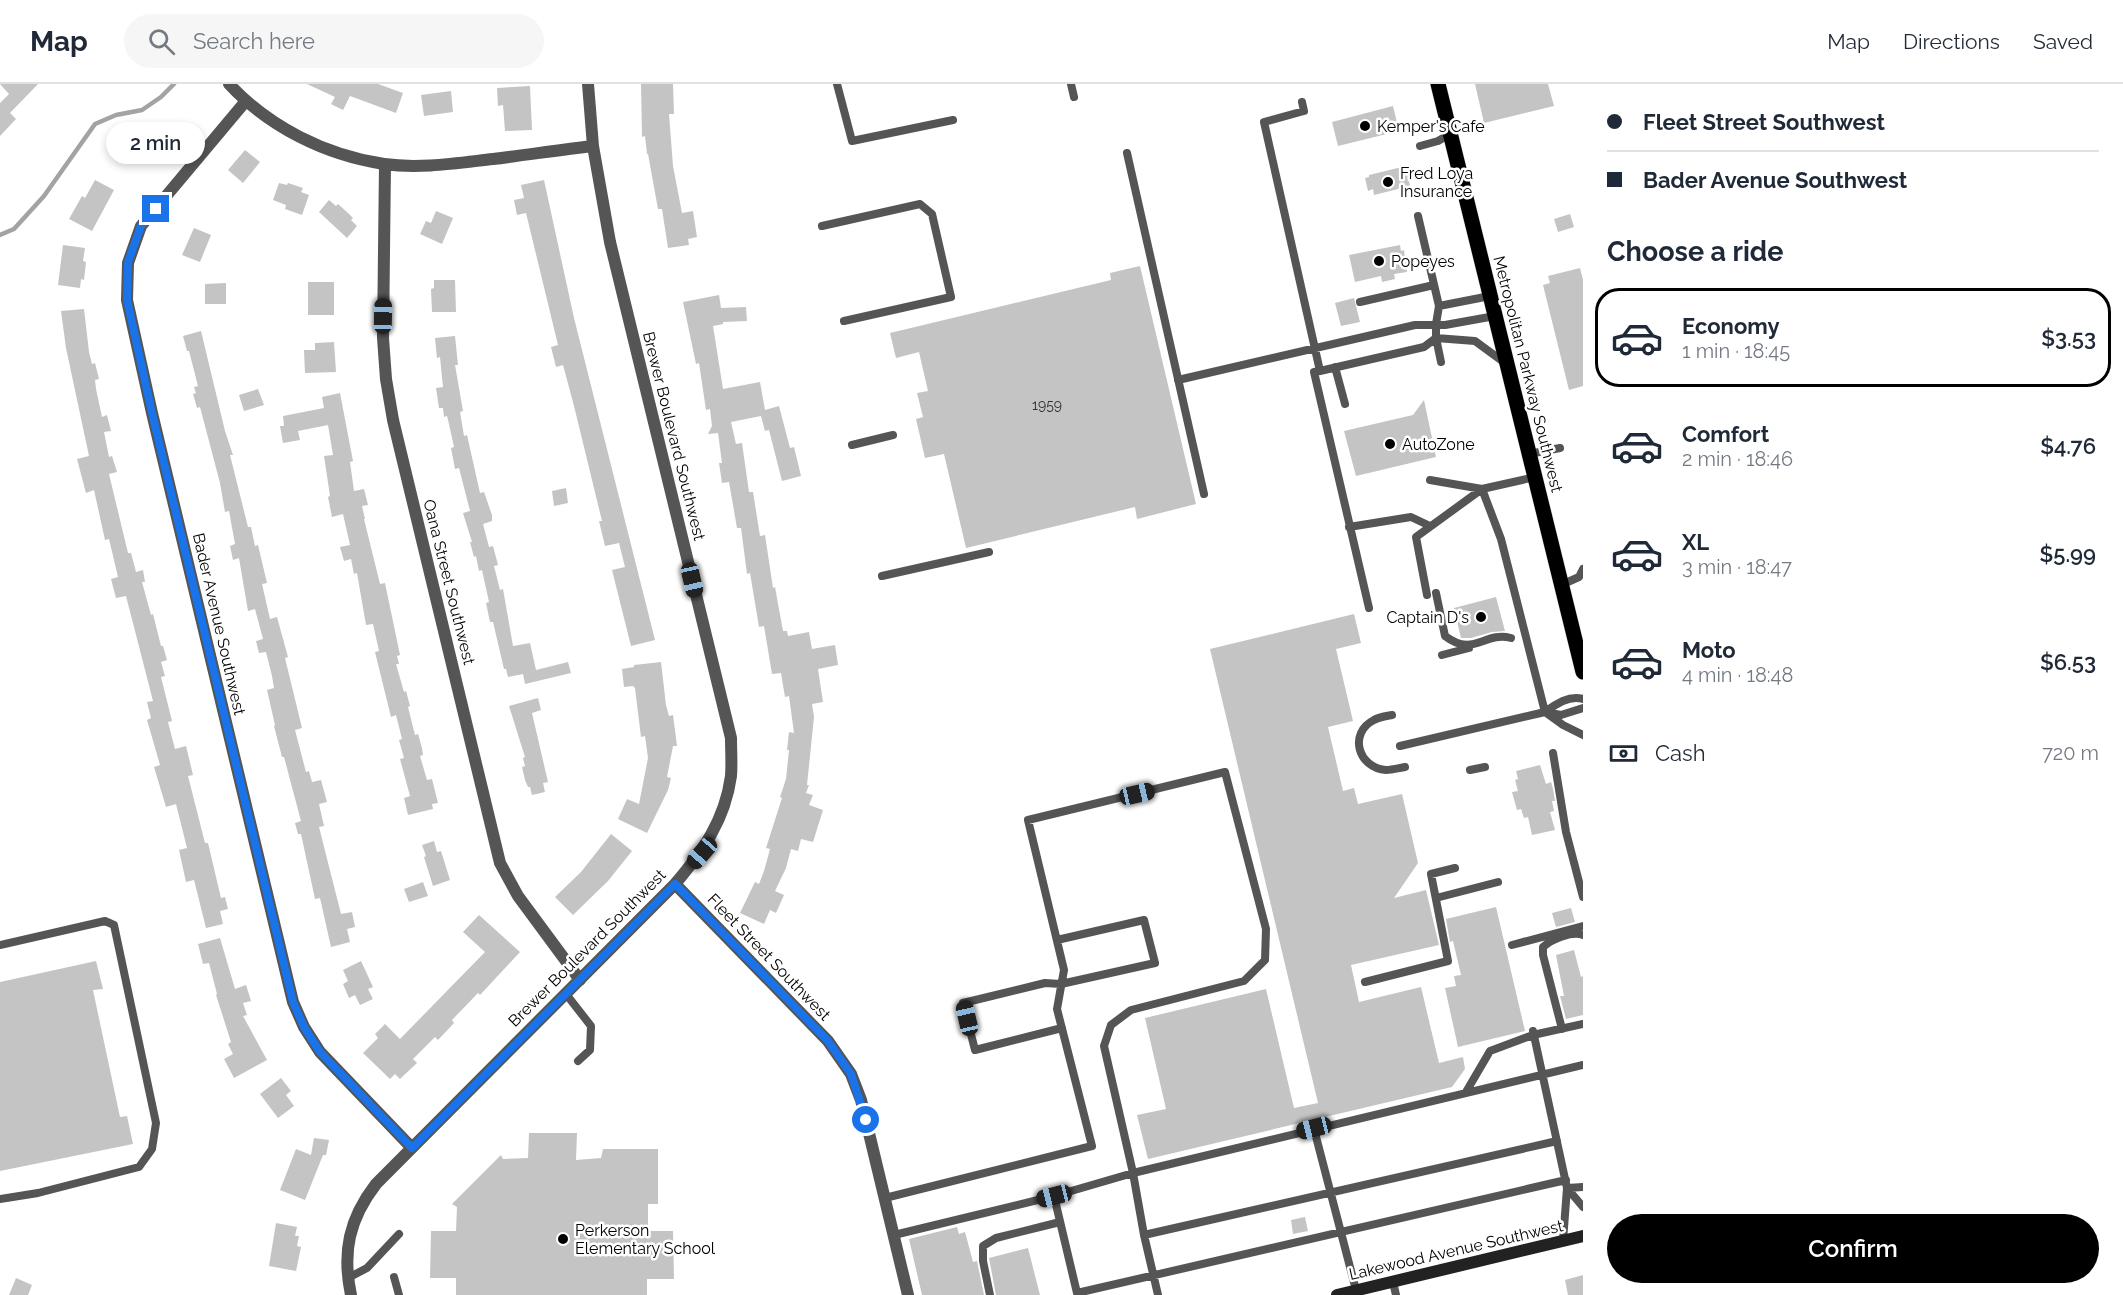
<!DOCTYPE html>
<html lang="en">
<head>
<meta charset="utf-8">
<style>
  :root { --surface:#fff; --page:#f6f6f7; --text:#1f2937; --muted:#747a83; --line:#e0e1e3; --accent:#000 }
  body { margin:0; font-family:Raleway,sans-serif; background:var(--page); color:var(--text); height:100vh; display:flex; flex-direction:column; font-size:22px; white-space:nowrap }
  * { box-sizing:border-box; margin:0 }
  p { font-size:20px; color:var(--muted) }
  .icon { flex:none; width:33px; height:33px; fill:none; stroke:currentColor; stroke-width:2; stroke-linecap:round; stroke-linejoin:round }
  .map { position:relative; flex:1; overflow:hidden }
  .side { display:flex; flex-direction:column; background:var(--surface); width:540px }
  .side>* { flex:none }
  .banner { display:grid; align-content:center; height:132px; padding:0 24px; background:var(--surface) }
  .end { position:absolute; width:27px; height:27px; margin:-14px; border:8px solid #1a73e8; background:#fff; box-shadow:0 0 0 3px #fff }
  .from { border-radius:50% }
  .bubble { position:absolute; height:42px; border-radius:21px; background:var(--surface); box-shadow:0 3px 9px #0003; font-size:20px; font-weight:600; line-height:42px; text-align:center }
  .car { position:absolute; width:18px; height:36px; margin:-18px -9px; border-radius:8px; box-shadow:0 0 4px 2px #0007; background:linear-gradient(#222 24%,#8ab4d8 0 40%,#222 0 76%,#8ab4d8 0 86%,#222 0) }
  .banner b { display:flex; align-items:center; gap:21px; height:57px; font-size:22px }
  .banner b+b { border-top:2px solid var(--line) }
  .banner i { width:15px; height:15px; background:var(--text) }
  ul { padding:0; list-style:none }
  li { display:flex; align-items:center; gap:18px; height:99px; margin:0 12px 9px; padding:0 12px; border:3px solid transparent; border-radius:24px }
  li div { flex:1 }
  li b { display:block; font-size:22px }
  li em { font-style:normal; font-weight:600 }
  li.on { border-color:var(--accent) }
  li>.icon { width:54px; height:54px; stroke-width:1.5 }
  h2 { padding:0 24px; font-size:27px; line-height:72px }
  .pay { display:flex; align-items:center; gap:15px; height:66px; padding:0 24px; font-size:22px }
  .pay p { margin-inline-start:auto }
  .cta { display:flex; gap:12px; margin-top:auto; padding:12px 24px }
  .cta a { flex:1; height:69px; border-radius:36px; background:var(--accent); color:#fff; font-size:24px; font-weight:600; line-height:69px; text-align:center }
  header { display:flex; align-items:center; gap:36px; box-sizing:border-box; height:84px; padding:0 30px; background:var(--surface); border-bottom:2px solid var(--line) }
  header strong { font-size:28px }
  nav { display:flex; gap:33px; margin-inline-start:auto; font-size:21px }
  .search { width:420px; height:54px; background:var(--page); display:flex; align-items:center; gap:15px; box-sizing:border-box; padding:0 21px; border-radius:33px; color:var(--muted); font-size:22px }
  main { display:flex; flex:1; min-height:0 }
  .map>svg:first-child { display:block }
</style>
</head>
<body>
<header>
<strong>Map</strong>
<div class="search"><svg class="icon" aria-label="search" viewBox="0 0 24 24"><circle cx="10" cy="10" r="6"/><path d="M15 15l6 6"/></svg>Search here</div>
<nav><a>Map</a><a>Directions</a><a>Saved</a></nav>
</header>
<main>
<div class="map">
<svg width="1583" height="1211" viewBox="0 0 1583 1211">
  <rect width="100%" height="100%" fill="#fff"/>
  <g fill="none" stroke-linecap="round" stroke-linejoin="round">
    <path stroke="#a3a3a3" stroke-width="4.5" d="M0 151 14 145 44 112 95 40 116 31 142 26 161 13 174 0"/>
  </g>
  <path fill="#c4c4c4" d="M0 0H38L10 29 16 35 0 52V19L9 10Z
    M307 0H378L403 9 396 29 350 12 343 26 331 20 335 13Z
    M641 0H673L674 30H669L673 82 682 129 693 127 697 153 688 155 689 161 668 164 662 125H658L648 70H647L645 52 642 53Z
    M1475 0H1548L1554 22 1484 39Z
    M530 2 532 46 505 47 503 21 498 22 497 4Z
    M451 7 453 28 424 32 421 11Z
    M1393 22 1399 47 1338 62 1332 38Z
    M245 66 260 78 243 99 228 86Z
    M1406 82 1410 102 1374 111 1373 105 1368 107 1365 94 1369 93V91Z
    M95 96 114 106 92 147 69 135 82 112 85 114Z
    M544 96 574 234 655 556 631 562 612 486 625 483 619 459 605 462 599 437H602L574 322 563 281 556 283 551 263 558 261 526 129 517 131 514 116 524 114 521 101Z
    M279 99 287 101 288 99 303 104 301 108 309 111 302 131 285 125 286 121 273 116Z
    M329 116 336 122 338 120 348 129 353 134 351 136 357 142 347 154 319 128Z
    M436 127 453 134 442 160 420 150 426 137 431 139Z
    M1570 130 1574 143 1558 148 1554 135Z
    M194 144 211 151 200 178 182 171Z
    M63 161 85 164 83 177 86 178 84 196 81 195 80 204 58 201Z
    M1400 161 1401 167 1404 166 1407 188 1394 190 1395 195 1382 198 1381 192 1355 198 1349 171Z
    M1140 182 1196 420 1137 435 1135 423 966 464 944 370 925 374 916 335 923 333 917 309 928 307 919 268 896 274 890 249 1111 196 1110 189Z
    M1580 184 1583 196V302L1569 306 1543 201 1550 199 1548 192Z
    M434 196H455L456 228H432L431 205 434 204Z
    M308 198H334V231H308Z
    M226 199V220H205V200Z
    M719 211 721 224 746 223 747 237 723 238V240L713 242 723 305 760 298 765 326 779 322 790 364 794 363 801 392 782 397 769 346 765 347 761 332 731 338 736 360 742 359 749 408H753L760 452 765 451 773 504 775 503 783 547H787L788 552 809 548 812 565 835 561 838 581 818 585 823 618 812 620 814 633 807 701H809L806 709 813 711 809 721 823 726 813 758 801 755 798 767 791 765 786 784 775 807 784 811 776 829 770 826 764 840 740 829 755 798 759 800 764 787 770 765 766 764 782 714 780 713 786 695 789 666H787L789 648 794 649 789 612 785 613 781 589 772 590 764 542 759 543 750 489 747 490 741 444H737L729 398 722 399 719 379H722L718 349 708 350 712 342 710 325 706 326 699 279 696 280 683 218Z
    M1354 214 1360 238 1341 242 1335 219Z
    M84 225 89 268 92 280 95 279 99 295 95 296 96 305 102 333 107 331 111 347 104 348 109 373 112 372 117 388 109 390 128 469H131L136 488 143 486 145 498H142L151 531 153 530 161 562H163L167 576 161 578 165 592 161 593 172 637 168 638 175 665 186 662 193 691 188 692 205 759H208L221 814 225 813 228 825 220 827 223 840 206 844 194 796 186 798 179 766 187 764 176 720 166 723 154 683 160 681 147 636 151 634 147 618 153 617 126 512 116 514 111 495 118 493 109 455 105 456 94 406 86 409 77 375 89 372 66 264 61 227Z
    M201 247 225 347 233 371H230L248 443H251L255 462 258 461 267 499 262 500 270 535 277 533 288 573 285 574 302 644 295 646 306 688 309 687 312 698 321 696 327 718 319 720 324 742 319 743 341 830 352 828 355 843 347 845 350 858 331 863 320 814 315 815 301 750H298L295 739 301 737 284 673H282L274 642 275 641 267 606 274 604 272 592 266 568 259 569 256 557 263 555 255 525 248 527 239 474 233 476 230 462 235 460 229 427 225 428 220 399 200 323 197 324 193 310 196 309 194 303 198 302 189 267H187L183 252Z
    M455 252 458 281H455L463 327 460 328 464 352 467 351 480 409 484 408 492 431V437L483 440 489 463 493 462 498 481 494 482 500 506 503 505 513 562 530 559 536 586 568 578 571 589 525 600 523 590 508 593 506 585H504L493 538H490L486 519 489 518 482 486 479 487 476 472 474 473 470 458H472L463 429 470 427 459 384 455 385 451 364 454 363 449 340 447 332 444 333 443 324H439L436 304 443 303 440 273 437 274 435 254Z
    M334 258 336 288 305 289 304 266H315V259Z
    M258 305 264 321 244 327 239 311Z
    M340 309 353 377 350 378 354 407 364 405 368 421 362 422 365 435H364L380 500 385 499 400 571 397 572 399 580H396L404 608 406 607 410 622 408 623 415 651 418 650 422 664 423 671 420 672 427 696 432 695 438 719 432 720 433 725 408 731 404 714 410 712 400 675 404 674 399 656 402 655 396 631 391 633 375 568 379 567 373 540 366 541 357 489 354 490 351 475 344 477 340 463 350 461 343 430 332 433 328 413 330 412 324 372 333 371 328 341 298 347 300 356 283 359 280 342H284L283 332 324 324 322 313Z
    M1424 316 1436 373 1356 392 1344 347 1413 331Z
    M566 404 568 419 554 422 552 407Z
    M1496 513 1505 547 1492 548 1471 554H1461L1454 524Z
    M1354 530 1361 559 1336 565 1353 637 1328 643 1343 707 1354 704 1358 720 1402 710 1418 779 1394 814 1426 806 1439 861 1351 881 1359 918 1421 903 1439 979 1463 973 1465 985 1452 1003 1148 1075 1137 1031 1166 1025 1145 934 1266 905 1294 1024 1318 1019 1210 565Z
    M661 578 666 621 669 632 673 631 677 662H673L667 693 671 694 668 706 647 749 618 735 627 715 639 720 648 674 645 652 641 653 635 604 633 602 624 603 622 585 634 583V581Z
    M538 614 541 626 532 629 548 698 543 699 545 708 532 711 530 703H528L525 696 522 683 525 682 523 674 525 673 509 622Z
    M1540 681 1546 700 1551 698 1553 705 1555 717H1552L1554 727 1550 728 1555 746 1532 751 1528 733 1524 734 1521 725 1517 726 1512 708 1518 707 1515 696 1518 695 1516 687Z
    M611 750 632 767 608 797 573 831 555 813 581 788Z
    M434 757 437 768 441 767 450 796 433 802 424 773 426 772 422 761Z
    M423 798 428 812 409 818 404 805Z
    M1496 823 1525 947 1458 963 1445 904 1456 902 1454 892 1461 891 1453 857 1450 858 1446 835Z
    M1571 824 1575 838 1556 843 1552 829Z
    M479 831 520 868 480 911 478 909 452 936 454 939 438 956 435 953 413 975 417 979 400 995 395 990 390 995 363 969 378 954 375 950 385 940 400 955 485 868 463 848Z
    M220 854 235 905 246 901 251 917 243 919 247 931 243 932 267 976 234 994 224 975 233 970 228 960 231 958 216 911 217 910 209 879 203 880 198 860Z
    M1574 866 1581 893 1583 892V931L1566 935 1560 912H1564L1556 871Z
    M96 877 103 905 93 906 120 1033 127 1032 133 1060 0 1087V898Z
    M361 877 373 903 368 905 373 915 360 921 355 911 349 914 343 900 348 897 343 886Z
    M281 994 291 1007 286 1011 294 1022 278 1034 260 1010Z
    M529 1049H577L576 1076 601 1074 603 1065H658V1120H648V1147H673L674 1195H647V1211H456V1194H430L431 1147H456L457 1123 452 1120 501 1071 503 1075 528 1074Z
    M314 1054 329 1056 326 1071H323L305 1116 280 1106 296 1065 311 1071Z
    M1305 1133 1308 1147 1293 1150 1291 1136Z
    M276 1139 297 1143 295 1152H299L297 1162 301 1163 296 1187 269 1182Z
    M957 1143 959 1150 965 1148 973 1178 977 1177 984 1211H922L909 1155Z
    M1028 1164 1040 1211H996L989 1174Z
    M1583 1191V1211H1568L1565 1196Z
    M16 1194 32 1201 28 1211H9Z"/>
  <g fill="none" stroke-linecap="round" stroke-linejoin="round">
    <g stroke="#dbdbdb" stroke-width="16">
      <path id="primary" d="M1438 0 1583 588"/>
    </g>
    <path stroke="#555" stroke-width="8" d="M837 0 852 57 953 36
      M1071 0 1074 13
      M1302 18 1304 27 1264 38 1320 287 1424 263 1436 254V240L1439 222 1418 132
      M1420 62 1438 57 1450 50
      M1127 69 1204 410
      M822 142 920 120 932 130 951 213 844 237
      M1360 218 1434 201
      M1439 222 1490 212
      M1441 278 1436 254 1475 257 1505 279
      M1335 283 1345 320
      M1320 287 1314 288 1369 524
      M1178 296 1415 241H1445L1495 232
      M852 361 893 351
      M1529 370 1560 364
      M1430 396 1482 405 1501 455 1545 628 1563 641 1583 651
      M1349 443 1411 433 1430 442
      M882 492 989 468
      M1561 501 1579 493 1583 485
      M1436 509 1445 552C1474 574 1484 547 1511 554
      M1427 511 1416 453 1482 405 1535 393
      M1442 571 1469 564
      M1545 628C1556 620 1569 611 1583 615
      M1392 631C1387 632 1379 633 1374 636 1348 649 1358 684 1386 686 1392 686 1399 684 1405 683
      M1400 662 1545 628 1561 631 1583 624
      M1553 669 1566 748 1583 813
      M1470 686 1485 683
      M1436 814 1498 798
      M1057 856 1144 836 1155 879 1061 900 1045 899 963 919 975 966 1062 944
      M0 861 105 837 114 841 156 1039 152 1065 139 1083 38 1109 0 1115
      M1512 861 1583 842
      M1365 898 1448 877 1431 790 1455 784
      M566 910 591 942 590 966 578 977
      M1562 945 1543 871V863C1552 855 1572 847 1583 851
      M1533 947 1567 1104 1563 1157
      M1466 1008 1490 967 1533 951 1583 940
      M1314 1045 1356 1206
      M1567 1104 1583 1123
      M1567 1104 1583 1103
      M1054 1112 1077 1209 1566 1096
      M885 1114 1092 1062 1057 925 1064 886 1028 736 1225 688 1266 845 1265 876 1244 897 1131 926 1111 941 1104 962 1133 1089 1144 1151 1158 1211
      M894 1151 1054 1112 1133 1089 1583 981
      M1144 1151 1557 1057
      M394 1193 399 1211
      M348 1194 367 1184 399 1150
      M1393 1198 1396 1211
      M990 1211 983 1177V1162L996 1154 1060 1138"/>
    <path stroke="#555" stroke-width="12" d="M229 0C269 43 325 71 384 80 420 85 457 79 493 75 526 71 559 66 593 62
      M245 18 141 142 128 179 127 216 152 329 293 918 304 943 320 968 412 1064
      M385 80 383 254 386 295 393 336 500 779 518 812 580 896
      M675 800 828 957 851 990 861 1016 908 1211
      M351 1211C342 1168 349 1135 376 1100L675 800C703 767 725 736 731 692 732 680 731 666 731 654L610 158 593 62 588 0"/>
    <path stroke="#222" stroke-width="12" d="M1337 1211 1583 1152"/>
    <use href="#primary" stroke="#000" stroke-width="15"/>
  </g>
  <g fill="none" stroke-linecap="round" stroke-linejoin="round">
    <path stroke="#1a73e8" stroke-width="8" d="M156 125 141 142 128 178 127 216 152 329 293 918 304 943 320 968 412 1064 675 800 828 957 851 990 866 1036"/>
  </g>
  <g fill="#000" stroke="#fff" stroke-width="2">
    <circle cx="1365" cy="42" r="6"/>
    <circle cx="1388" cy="98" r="6"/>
    <circle cx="1379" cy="177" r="6"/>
    <circle cx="1390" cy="360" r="6"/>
    <circle cx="1481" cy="533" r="6"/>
    <circle cx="563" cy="1155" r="6"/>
  </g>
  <g text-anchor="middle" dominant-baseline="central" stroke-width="5" stroke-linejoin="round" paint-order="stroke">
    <g font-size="14" fill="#313131">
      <text x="1047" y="321">1959</text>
    </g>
    <g font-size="16" fill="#000" stroke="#fff" text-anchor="start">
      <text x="1377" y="42">Kemper's Cafe</text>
      <text x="1400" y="89">Fred Loya<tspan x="1400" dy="18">Insurance</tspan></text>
      <text x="1391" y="177">Popeyes</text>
      <text x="1402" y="360">AutoZone</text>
      <text x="1469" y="533" text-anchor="end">Captain D's</text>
      <text x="575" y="1146">Perkerson<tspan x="575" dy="18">Elementary School</tspan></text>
    </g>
    <g font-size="16" fill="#000" stroke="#fff">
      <text transform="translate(1528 290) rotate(76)">Metropolitan Parkway Southwest</text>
      <text transform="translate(674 352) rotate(76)">Brewer Boulevard Southwest</text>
      <text transform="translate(449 498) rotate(76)">Oana Street Southwest</text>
      <text transform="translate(219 540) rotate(77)">Bader Avenue Southwest</text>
      <text transform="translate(587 864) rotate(-45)">Brewer Boulevard Southwest</text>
      <text transform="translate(769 873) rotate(46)">Fleet Street Southwest</text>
      <text transform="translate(1456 1166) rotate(-13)">Lakewood Avenue Southwest</text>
    </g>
  </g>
</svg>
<i class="end from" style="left:866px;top:1036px"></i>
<i class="end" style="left:156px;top:125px"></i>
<div class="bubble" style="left:106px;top:38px;width:99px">2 min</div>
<i class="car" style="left:383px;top:232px;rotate:1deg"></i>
<i class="car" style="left:692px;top:496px;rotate:167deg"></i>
<i class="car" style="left:1137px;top:710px;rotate:77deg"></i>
<i class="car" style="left:702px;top:769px;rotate:221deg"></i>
<i class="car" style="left:967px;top:934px;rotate:347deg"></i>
<i class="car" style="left:1314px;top:1044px;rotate:256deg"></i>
<i class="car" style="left:1054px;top:1112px;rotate:256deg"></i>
</div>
<section class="side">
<div class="banner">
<b><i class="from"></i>Fleet Street Southwest</b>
<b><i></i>Bader Avenue Southwest</b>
</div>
<h2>Choose a ride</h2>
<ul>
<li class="on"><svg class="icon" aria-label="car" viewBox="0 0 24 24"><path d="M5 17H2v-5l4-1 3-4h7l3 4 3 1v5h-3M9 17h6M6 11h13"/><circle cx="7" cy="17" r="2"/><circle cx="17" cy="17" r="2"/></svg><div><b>Economy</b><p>1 min · 18:45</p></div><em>$3.53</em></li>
<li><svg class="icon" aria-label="car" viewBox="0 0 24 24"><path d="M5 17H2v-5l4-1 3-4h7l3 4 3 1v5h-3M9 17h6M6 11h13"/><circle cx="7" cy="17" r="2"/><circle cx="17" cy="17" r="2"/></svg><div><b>Comfort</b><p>2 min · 18:46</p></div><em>$4.76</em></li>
<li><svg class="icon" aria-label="car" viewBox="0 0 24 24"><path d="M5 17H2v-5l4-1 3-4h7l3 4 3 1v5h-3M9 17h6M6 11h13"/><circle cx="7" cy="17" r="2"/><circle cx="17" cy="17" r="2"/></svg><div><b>XL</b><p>3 min · 18:47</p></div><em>$5.99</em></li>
<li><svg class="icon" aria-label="car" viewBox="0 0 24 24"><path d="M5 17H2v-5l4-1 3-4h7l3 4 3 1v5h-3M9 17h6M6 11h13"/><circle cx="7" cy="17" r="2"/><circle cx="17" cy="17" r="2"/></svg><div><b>Moto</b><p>4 min · 18:48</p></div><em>$6.53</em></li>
</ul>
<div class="pay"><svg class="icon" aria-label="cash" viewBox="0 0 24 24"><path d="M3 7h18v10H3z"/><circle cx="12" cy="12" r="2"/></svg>Cash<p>720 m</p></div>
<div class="cta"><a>Confirm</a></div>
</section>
</main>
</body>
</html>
